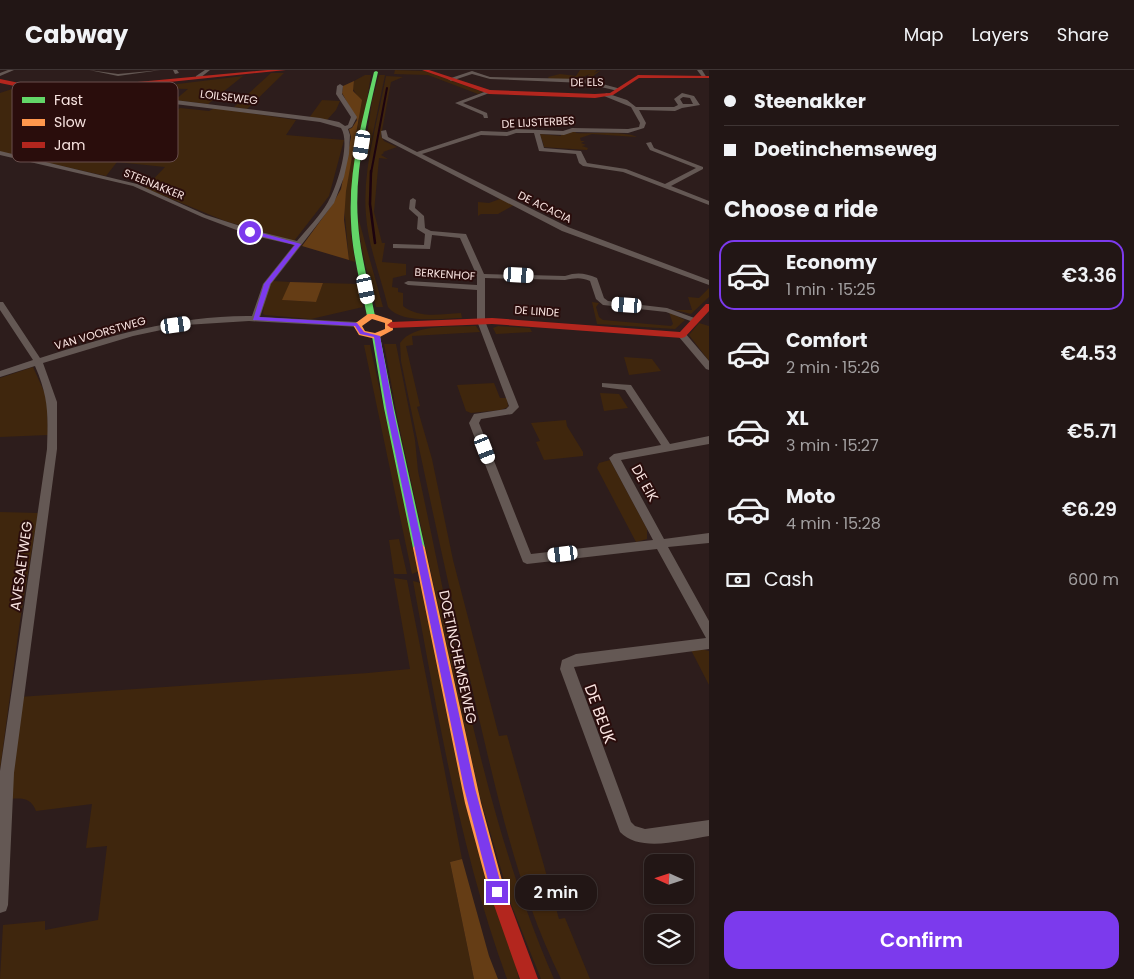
<!DOCTYPE html>
<html lang="en">
<head>
<meta charset="utf-8">
<style>
  :root { --surface:#221615; --page:#2e2322; --text:#f1f3f6; --muted:#a29fa0; --line:#3f3534; --accent:#7c3aed }
  body { margin:0; font-family:Poppins,sans-serif; background:var(--page); color:var(--text); height:100vh; display:flex; flex-direction:column; font-size:19px; white-space:nowrap }
  * { box-sizing:border-box; margin:0 }
  p { font-size:16px; color:var(--muted) }
  .icon { flex:none; width:28px; height:28px; fill:none; stroke:currentColor; stroke-width:2; stroke-linecap:round; stroke-linejoin:round }
  .map { position:relative; flex:1; overflow:hidden }
  .details { display:flex; flex-direction:column; background:var(--surface); width:425px }
  .details>* { flex:none }
  .hud { display:grid; align-content:center; height:110px; padding:0 15px; background:var(--surface) }
  .needle { width:32px; rotate:273deg }
  .tools { position:absolute; left:644px; top:784px; display:grid; gap:10px }
  .tools a { display:grid; place-items:center; width:50px; height:50px; border-radius:10px; background:var(--surface); box-shadow:0 1px 4px #0004,0 0 0 1px var(--line); font-size:25px }
  .end { position:absolute; width:22px; height:22px; margin:-11px; border:6px solid #7c3aed; background:#fff; box-shadow:0 0 0 2px #fff }
  .from { border-radius:50% }
  .bubble { position:absolute; height:35px; border-radius:15px; background:var(--surface); box-shadow:0 1px 4px #0004,0 0 0 1px var(--line); font-size:16px; font-weight:600; line-height:35px; text-align:center }
  .car { position:absolute; width:15px; height:30px; margin:-15px -8px; border-radius:6px; box-shadow:0 0 4px 1px #0007; background:linear-gradient(#fff 24%,#345 0 40%,#fff 0 76%,#345 0 86%,#fff 0) }
  .hud b { display:flex; align-items:center; gap:18px; height:48px; font-size:19px }
  .hud b+b { border-top:1px solid var(--line) }
  .hud i { width:12px; height:12px; background:var(--text) }
  ul { padding:0; list-style:none }
  li { display:flex; align-items:center; gap:15px; height:70px; margin:0 10px 8px; padding:0 5px; border:2px solid transparent; border-radius:15px }
  li div { flex:1 }
  li b { display:block; font-size:19px }
  li em { font-style:normal; font-weight:600 }
  li.selected { border-color:var(--accent) }
  li>.icon { width:45px; height:45px; stroke-width:1.5 }
  h2 { padding:0 15px; font-size:22px; line-height:60px }
  .pay { display:flex; align-items:center; gap:12px; height:55px; padding:0 15px; font-size:19px }
  .pay p { margin-inline-start:auto }
  .cta { display:flex; gap:10px; margin-top:auto; padding:10px 15px }
  .cta a { flex:1; height:58px; border-radius:15px; background:var(--accent); color:#fff; font-size:20px; font-weight:600; line-height:58px; text-align:center }
  header { display:flex; align-items:center; gap:30px; box-sizing:border-box; height:70px; padding:0 25px; background:var(--surface); border-bottom:1px solid var(--line) }
  header strong { font-size:24px }
  nav { display:flex; gap:28px; margin-inline-start:auto; font-size:18px }
  main { display:flex; flex:1; min-height:0 }
  .map>svg:first-child { display:block }
</style>
</head>
<body>
<header>
<strong>Cabway</strong>
<nav><a>Map</a><a>Layers</a><a>Share</a></nav>
</header>
<main>
<div class="map">
<svg width="709" height="909" viewBox="0 0 709 909">
  <rect width="100%" height="100%" fill="#2d1d1c"/>
  <path fill="#3f260d" d="M395 0 425 1 483 22 478 24 428 5 394 4Z
    M580 0H597L594 3 601 0 587 11 583 10 590 4 583 7 582 10 549 9 548 7 560 4 576 6Z
    M271 3H284L247 39 234 37Z
    M365 5H371L350 130 351 165 355 192 349 190 344 136 346 114 359 49 358 27 353 19 354 11Z
    M379 5H385L368 87 364 86 372 31Z
    M243 6 208 34 175 30 188 19 156 18 144 27 125 24 120 21Z
    M386 6 403 7 391 12 381 66 384 71 397 77 383 82 384 83 381 85 388 89 379 88 374 142 382 173H385L382 192 406 194V205L393 208 392 217 398 218V222L403 223V236C419 249 442 244 461 243L462 248C442 248 402 255 388 237 381 207 368 176 366 145 362 98 378 52 386 6Z
    M18 17 112 25 98 33 117 36 109 42 166 49 180 38 209 41 215 38 296 50 286 65 344 70 329 126 294 171 225 151 145 118 165 97 117 92 106 106 0 82V23Z
    M322 30 340 31 336 40 327 50 309 48Z
    M575 61 576 63C593 64 624 61 637 67L592 64 580 68 581 71H585L581 73 586 75 582 76 588 78 587 80 542 77 544 76 540 64 561 66V64Z
    M500 129 514 135 498 144H481L478 146V132L489 133Z
    M358 147 383 237H376C368 207 360 178 358 147Z
    M273 211 290 212 283 230 315 232 323 213 359 214 363 237 311 249 265 245 263 244C264 232 266 221 273 211Z
    M709 218V227L691 244 675 240H692L688 227 699 228Z
    M592 232 599 233 596 237 599 247 603 250 671 256 673 254 669 242 685 250 675 259 597 254Z
    M699 253 709 256V291L689 265Z
    M472 256H476L480 262 412 266 413 275 406 276 420 336 417 337 432 389 453 490 499 666 507 665 559 849 565 848 590 909H561C518 822 497 725 475 631 449 518 424 404 401 291L400 273C413 254 451 257 472 256Z
    M498 256 530 258 532 262 496 264 493 258Z
    M384 274H396L415 370 418 401C455 571 484 749 554 909H541L511 834 480 727 398 351Z
    M364 275H370L419 501 412 504Z
    M624 287 652 289 661 301 629 305Z
    M33 297 47 328 48 365 0 367V308Z
    M494 313 500 328H507L508 337 501 340 471 343 466 341 457 315Z
    M600 323 619 324 628 338 604 341Z
    M566 350 567 356 583 382V386L544 390 536 372 540 371 531 353Z
    M610 390 647 459V469L636 472 597 398 599 393Z
    M0 442 38 443 20 551 0 700Z
    M399 469 407 504H394L389 470Z
    M394 508 407 510 462 789 450 792 474 909H0L3 855 45 851V860L98 850 107 776 86 778 92 734 36 741C31 728 23 728 10 729L19 627 368 603 410 599Z
    M413 511 421 513 519 909H507C460 780 438 646 413 511Z
    M701 579 709 581V615L691 580Z"/>
  <path fill="#653d15" d="M354 11 353 21 362 30 346 121 344 150 349 190 302 176 332 135 341 119 351 67 349 59 352 58 357 50 342 23 343 16Z
    M290 212 323 213 316 232 282 230Z
    M462 789 489 886 498 909H474L450 792Z"/>
  <g fill="none" stroke-linecap="round" stroke-linejoin="round">
    <path stroke="#1c030f" stroke-width="2" d="M371 103 387 18"/>
    <path stroke="#1c030f" stroke-width="2.5" d="M371 101 370 134 375 173"/>
    <path fill="#645854" fill-rule="evenodd" d="M8 0H14L0 6V3Z
      M89 0 118 4 161 0 118 6Z
      M173 0H177L179 3 175 4Z
      M205 0H210L200 8H196V6Z
      M697 0H702L707 8H703Z
      M472 1 490 7 584 9 621 19 618 21 584 13 490 9 472 4 451 11 448 9Z
      M340 14 343 16 342 24 357 47 352 57 348 59 350 65 349 84 344 107 334 133 271 214 260 247 357 252 361 255 360 257 249 251 185 255 133 266 43 293 57 332V379L14 703 8 835 6 841 0 843V701L47 379C48 345 49 328 35 296L0 307V301L33 290 0 240V232H3L40 288C109 266 179 245 252 246L263 214 294 175 247 164 202 147 133 116 0 85V81L137 114 206 145 253 160 297 171C307 159 320 146 328 132 337 117 351 73 341 58L320 52 126 28 117 25 111 17 116 16 121 23 126 24 320 48 339 52 345 56 348 55 351 47 336 24 337 16Z
      M487 21 492 22 463 33 487 43 488 48H484L483 45 455 33Z
      M606 23 627 30 636 37H674L678 35 674 29 682 23 694 26 700 35 682 38 675 41 639 40 646 53 644 58 628 63 573 62 564 65 540 64 544 78 581 81 587 93 626 99 665 114 696 98 650 80 646 73 651 72 654 78 703 97V99L671 116 709 131V135L623 102 583 96 579 93 576 84 539 81 534 63H516L507 66 481 65 422 84 568 157 709 210V215L562 161 382 68 381 61 386 60 388 67 417 82 481 61 507 62 516 59 563 61 572 58 628 59 639 57 640 53 631 37 604 26ZM683 27 690 28 693 34H683L680 29Z
      M413 128 416 130 415 138 424 146 425 158 431 161 466 164 484 204 565 206C577 202 585 203 597 208L604 228 608 231 667 238 700 250 696 253 666 242 603 235 596 229 590 211C581 207 575 208 565 210L485 208V251L519 337 512 344 481 349 479 353 531 484 653 470 609 388 614 384 661 375 625 320 602 317V313L631 315 670 374 709 366V374L621 390 664 469 709 463V473L668 477 709 551V579L574 597 631 752 635 756 645 759 709 750V766C682 770 640 783 620 762L560 599 562 590 576 584 706 568 657 479 527 494 523 492 469 353 474 344 506 339 509 336 477 251V220L408 215 404 213 408 211 477 215V206L460 168 432 165 430 179 393 178V174H396L424 175 425 164 417 159 418 147 409 139 410 130Z
      M682 262 685 263 709 291V300L706 299 679 267V263Z"/>
    <path fill="#63d668" fill-rule="evenodd" d="M376 1 378 2C367 51 354 102 358 152 360 184 369 215 375 246L371 248 367 246C361 215 352 184 351 152 348 101 362 51 374 2Z
      M376 263 380 266 394 338 425 478 423 481H415L413 478 384 338 372 266Z"/>
    <path fill="#ff974d" fill-rule="evenodd" d="M368 244H374L392 250 393 260 376 269 359 265 353 255ZM372 249 385 253V259L375 263 365 261 362 256Z
      M419 473 423 475 425 478 481 733 504 818 502 824 496 826 490 824 488 818 465 733 413 478 415 475Z"/>
    <path fill="#b3261e" fill-rule="evenodd" d="M268 0H286L73 22 34 20 0 13V9L34 16 73 18Z
      M422 0H429L490 20 595 24 610 23 638 5 709 6V8H639L613 25 595 28 489 24Z
      M706 234H709V241L685 267 682 268 492 254 391 258 387 255 391 252 492 248 680 262Z
      M496 810 502 812 538 909H520L488 818 490 812Z"/>
  </g>
  <path fill="#7c3aed" d="M250 160 301 174 270 214 259 247 357 253 364 262 380 266 394 343 475 718 503 822 497 827 491 822 464 718 387 343 374 267 360 264 355 256 253 250 264 214 295 175 248 163Z"/>
  <g text-anchor="middle" dominant-baseline="central" stroke-width="4" stroke-linejoin="round" paint-order="stroke">
    <g font-size="11" fill="#f9e4e1" stroke="#2a0d0c">
      <text transform="translate(587 12) rotate(-1)">DE ELS</text>
      <text transform="translate(229 27) rotate(7)">LOILSEWEG</text>
      <text transform="translate(538 52) rotate(-3)">DE LIJSTERBES</text>
      <text transform="translate(154 114) rotate(22)">STEENAKKER</text>
      <text transform="translate(545 137) rotate(26)">DE ACACIA</text>
      <text transform="translate(445 204) rotate(4)">BERKENHOF</text>
      <text transform="translate(537 241) rotate(4)">DE LINDE</text>
      <text transform="translate(100 263) rotate(-16)">VAN VOORSTWEG</text>
    </g>
    <g font-size="14" fill="#f9e4e1" stroke="#2a0d0c">
      <text transform="translate(645 413) rotate(61)">DE EIK</text>
      <text transform="translate(21 496) rotate(-82)">AVESAETWEG</text>
      <text transform="translate(458 587) rotate(78)">DOETINCHEMSEWEG</text>
    </g>
    <g font-size="16" fill="#f9e4e1" stroke="#2a0d0c">
      <text transform="translate(600 644) rotate(70)">DE BEUK</text>
    </g>
  </g>
  <rect x="12" y="12" width="166" height="80" rx="8" fill="#2a0d0c" stroke="#684e4c" stroke-width="1"/>
  <rect x="22" y="27" width="23" height="6" fill="#63d668"/>
  <rect x="22" y="49" width="23" height="7" fill="#ff974d"/>
  <rect x="22" y="72" width="23" height="6" fill="#b3261e"/>
  <g font-size="14" fill="#f9e4e1">
    <text x="54" y="35">Fast</text>
    <text x="54" y="57">Slow</text>
    <text x="54" y="80">Jam</text>
  </g>
</svg>
<div class="tools">
<a><svg class="needle" viewBox="-14 -14 28 28"><path d="M0-13l5 13h-10z" fill="#e53935"/><path d="M0 13l5-13h-10z" fill="#a29fa0"/></svg></a>
<a><svg class="icon" aria-label="layers" viewBox="0 0 24 24"><path d="M12 4l9 5-9 5-9-5zM3 14l9 5 9-5"/></svg></a>
</div>
<i class="end from" style="left:250px;top:162px"></i>
<i class="end" style="left:497px;top:822px"></i>
<div class="bubble" style="left:515px;top:805px;width:82px">2 min</div>
<i class="car" style="left:362px;top:75px;rotate:189deg"></i>
<i class="car" style="left:519px;top:205px;rotate:93deg"></i>
<i class="car" style="left:366px;top:219px;rotate:168deg"></i>
<i class="car" style="left:627px;top:235px;rotate:274deg"></i>
<i class="car" style="left:176px;top:255px;rotate:82deg"></i>
<i class="car" style="left:485px;top:379px;rotate:159deg"></i>
<i class="car" style="left:563px;top:484px;rotate:263deg"></i>
</div>
<section class="details">
<div class="hud">
<b><i class="from"></i>Steenakker</b>
<b><i></i>Doetinchemseweg</b>
</div>
<h2>Choose a ride</h2>
<ul>
<li class="selected"><svg class="icon" aria-label="car" viewBox="0 0 24 24"><path d="M5 17H2v-5l4-1 3-4h7l3 4 3 1v5h-3M9 17h6M6 11h13"/><circle cx="7" cy="17" r="2"/><circle cx="17" cy="17" r="2"/></svg><div><b>Economy</b><p>1 min · 15:25</p></div><em>€3.36</em></li>
<li><svg class="icon" aria-label="car" viewBox="0 0 24 24"><path d="M5 17H2v-5l4-1 3-4h7l3 4 3 1v5h-3M9 17h6M6 11h13"/><circle cx="7" cy="17" r="2"/><circle cx="17" cy="17" r="2"/></svg><div><b>Comfort</b><p>2 min · 15:26</p></div><em>€4.53</em></li>
<li><svg class="icon" aria-label="car" viewBox="0 0 24 24"><path d="M5 17H2v-5l4-1 3-4h7l3 4 3 1v5h-3M9 17h6M6 11h13"/><circle cx="7" cy="17" r="2"/><circle cx="17" cy="17" r="2"/></svg><div><b>XL</b><p>3 min · 15:27</p></div><em>€5.71</em></li>
<li><svg class="icon" aria-label="car" viewBox="0 0 24 24"><path d="M5 17H2v-5l4-1 3-4h7l3 4 3 1v5h-3M9 17h6M6 11h13"/><circle cx="7" cy="17" r="2"/><circle cx="17" cy="17" r="2"/></svg><div><b>Moto</b><p>4 min · 15:28</p></div><em>€6.29</em></li>
</ul>
<div class="pay"><svg class="icon" aria-label="cash" viewBox="0 0 24 24"><path d="M3 7h18v10H3z"/><circle cx="12" cy="12" r="2"/></svg>Cash<p>600 m</p></div>
<div class="cta"><a>Confirm</a></div>
</section>
</main>
</body>
</html>
